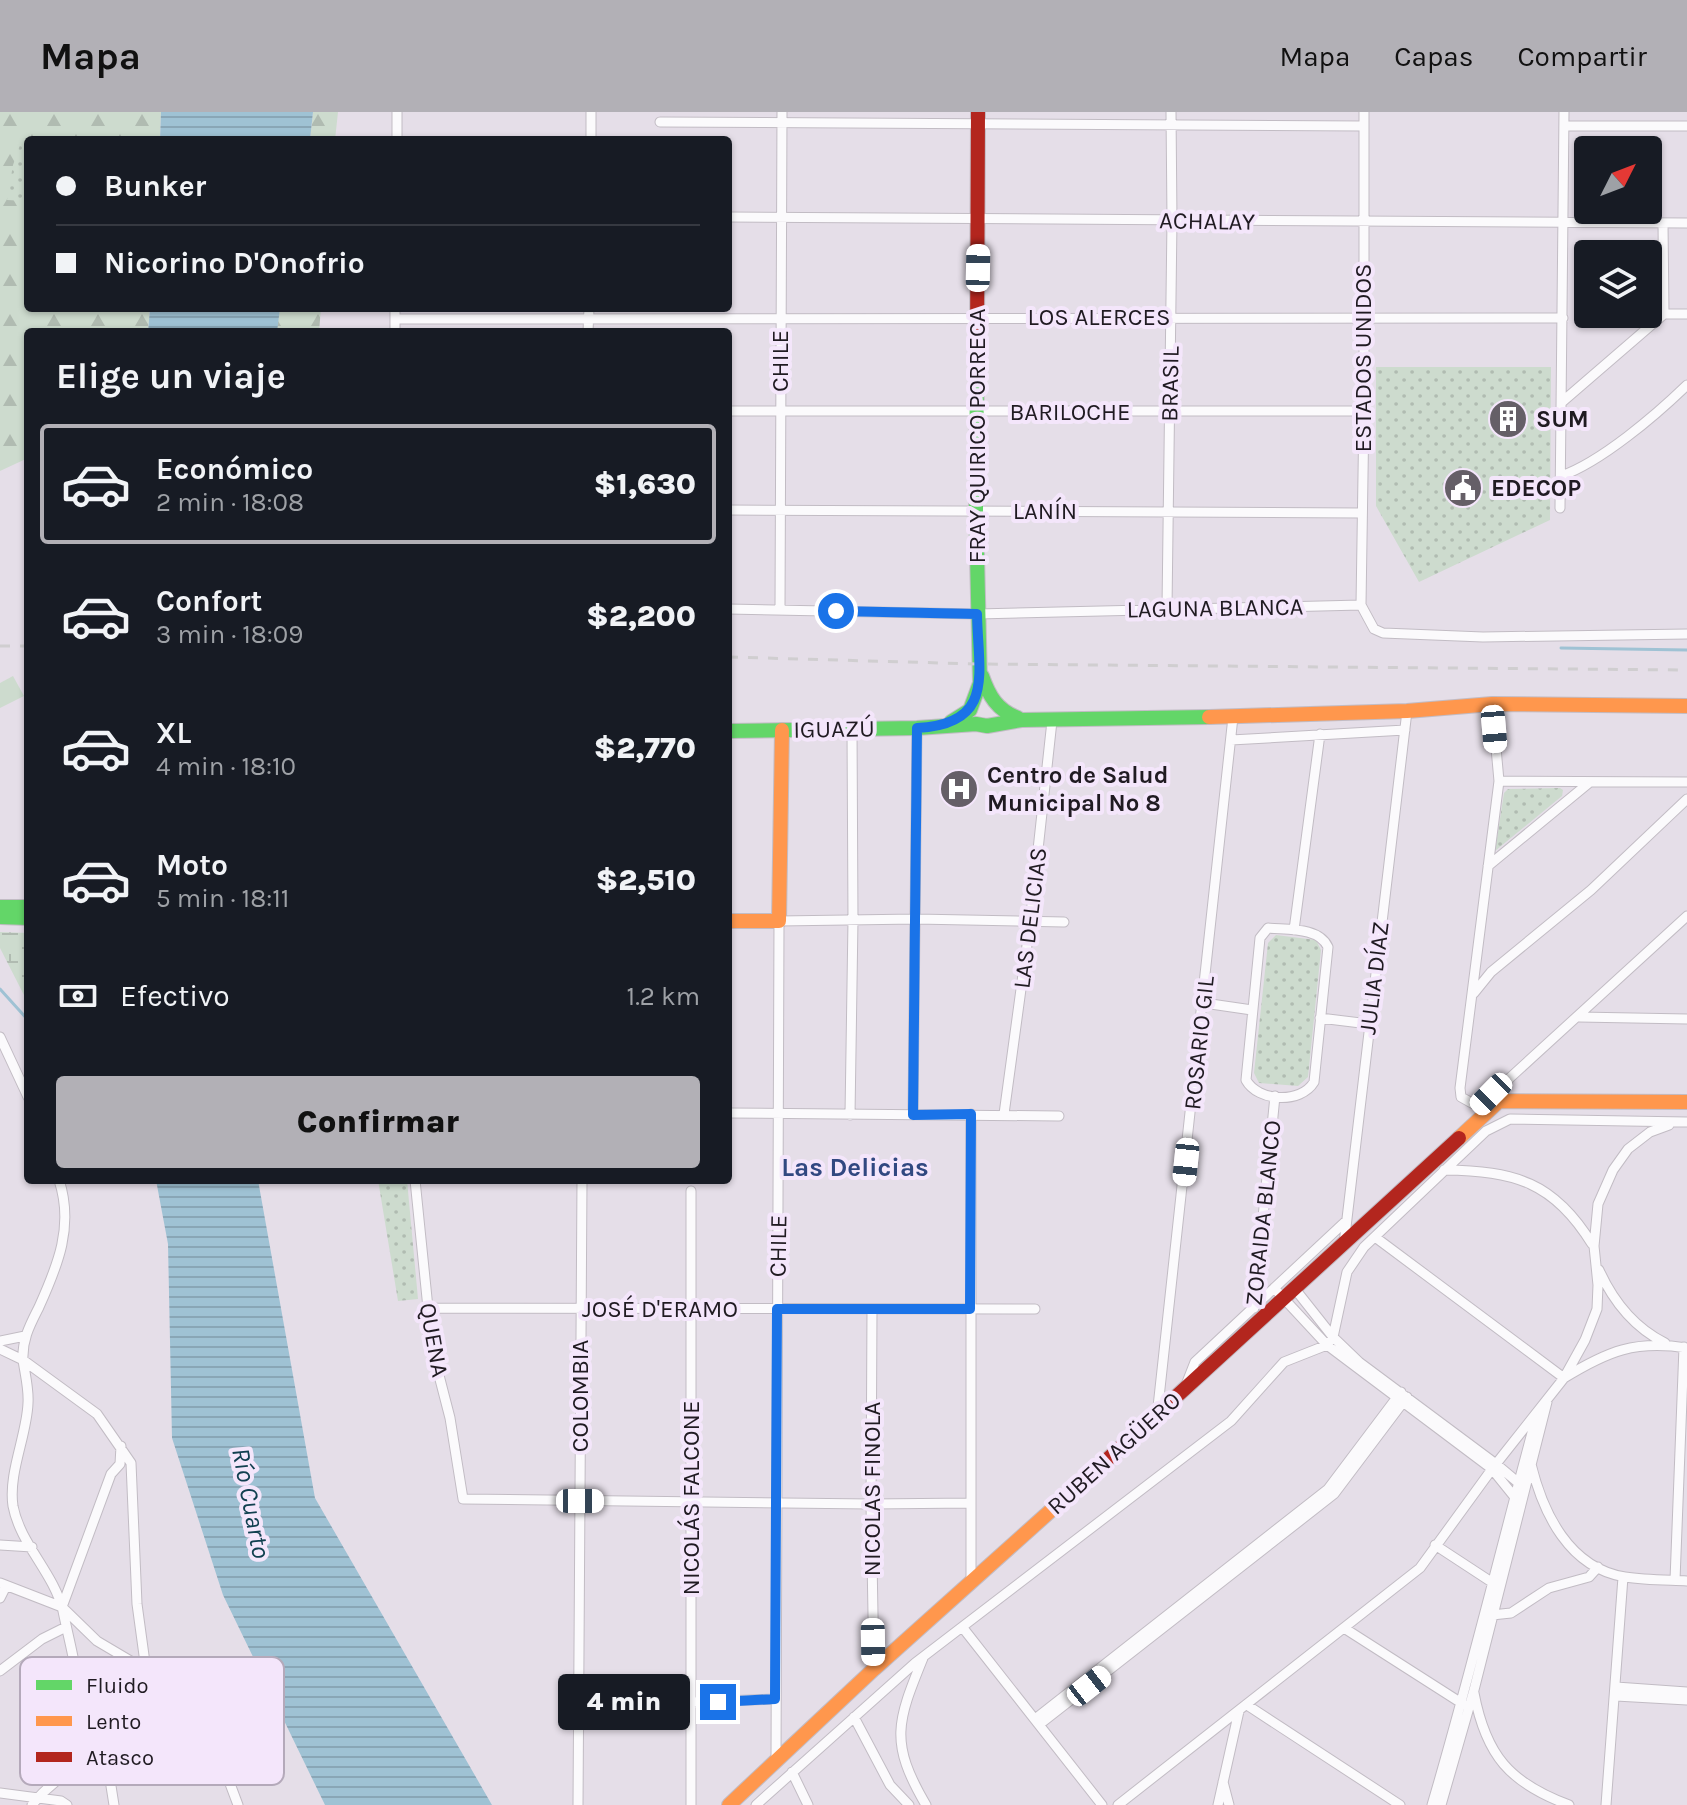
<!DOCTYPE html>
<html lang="es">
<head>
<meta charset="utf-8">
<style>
  :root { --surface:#171b24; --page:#242831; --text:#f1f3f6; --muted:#9ea1a6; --line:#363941; --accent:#b2b0b6 }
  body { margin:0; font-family:Karla,sans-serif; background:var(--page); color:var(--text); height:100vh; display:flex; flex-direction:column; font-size:30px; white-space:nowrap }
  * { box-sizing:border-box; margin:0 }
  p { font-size:26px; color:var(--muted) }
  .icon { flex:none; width:44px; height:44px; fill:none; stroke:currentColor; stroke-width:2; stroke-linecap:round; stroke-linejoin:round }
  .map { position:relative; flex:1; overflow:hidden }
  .panel { position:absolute; left:24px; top:216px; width:708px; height:856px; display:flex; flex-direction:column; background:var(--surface); border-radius:8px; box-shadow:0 2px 6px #0004 }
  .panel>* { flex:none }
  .top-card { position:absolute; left:24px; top:24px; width:708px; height:176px; border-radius:8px; box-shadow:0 2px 6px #0004; display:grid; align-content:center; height:176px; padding:0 32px; background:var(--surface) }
  .needle { width:52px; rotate:48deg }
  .buttons { position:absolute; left:1574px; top:24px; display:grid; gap:16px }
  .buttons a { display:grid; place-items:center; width:88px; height:88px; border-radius:8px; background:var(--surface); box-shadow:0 2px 6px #0004; font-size:40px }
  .end { position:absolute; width:36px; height:36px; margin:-18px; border:10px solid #1a73e8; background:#fff; box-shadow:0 0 0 4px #fff }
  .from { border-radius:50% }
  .bubble { position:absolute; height:56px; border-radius:8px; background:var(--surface); box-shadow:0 2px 6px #0004; font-size:26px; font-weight:800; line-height:56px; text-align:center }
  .car { position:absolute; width:24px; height:48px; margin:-24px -12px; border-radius:10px; box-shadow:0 0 6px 2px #0007; background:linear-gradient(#fff 24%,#345 0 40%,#fff 0 76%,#345 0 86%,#fff 0) }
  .top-card b { display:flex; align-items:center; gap:28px; height:76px; font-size:30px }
  .top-card b+b { border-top:2px solid var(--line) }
  .top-card i { width:20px; height:20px; background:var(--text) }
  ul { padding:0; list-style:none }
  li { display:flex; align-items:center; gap:24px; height:120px; margin:0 16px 12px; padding:0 16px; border:4px solid transparent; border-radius:8px }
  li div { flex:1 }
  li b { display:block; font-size:30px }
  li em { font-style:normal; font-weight:800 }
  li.active { border-color:var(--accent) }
  li>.icon { width:72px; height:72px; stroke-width:1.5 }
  h2 { padding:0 32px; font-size:36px; line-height:96px }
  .pay { display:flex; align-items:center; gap:20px; height:88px; padding:0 32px; font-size:30px }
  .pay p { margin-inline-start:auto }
  .primary-button { display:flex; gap:16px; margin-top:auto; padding:16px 32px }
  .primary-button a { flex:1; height:92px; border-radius:8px; background:var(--accent); color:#111; font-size:32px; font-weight:800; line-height:92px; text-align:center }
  header { display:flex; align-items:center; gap:48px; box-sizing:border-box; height:112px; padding:0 40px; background:var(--accent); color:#111 }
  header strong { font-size:38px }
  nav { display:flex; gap:44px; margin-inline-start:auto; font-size:28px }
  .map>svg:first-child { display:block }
</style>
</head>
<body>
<header>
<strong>Mapa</strong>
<nav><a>Mapa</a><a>Capas</a><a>Compartir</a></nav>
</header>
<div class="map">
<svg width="1687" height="1693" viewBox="0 0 1687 1693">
  <defs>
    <pattern id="forest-firs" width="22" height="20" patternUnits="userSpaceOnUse" patternTransform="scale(2)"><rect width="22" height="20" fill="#cddbce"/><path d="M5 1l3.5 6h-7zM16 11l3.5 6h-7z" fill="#b0bbb1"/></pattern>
    <pattern id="wetland-marsh" width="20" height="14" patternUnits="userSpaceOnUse" patternTransform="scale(2)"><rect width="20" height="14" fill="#cddbce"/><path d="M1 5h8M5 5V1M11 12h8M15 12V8" fill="none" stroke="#b0bbb1"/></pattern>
    <pattern id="park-dots" width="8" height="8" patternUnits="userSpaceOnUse" patternTransform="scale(2)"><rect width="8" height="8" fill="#cddbce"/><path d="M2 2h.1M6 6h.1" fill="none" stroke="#b0bbb1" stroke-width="1.8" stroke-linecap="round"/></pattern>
    <pattern id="water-rules" width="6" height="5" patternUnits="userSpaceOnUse" patternTransform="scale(2)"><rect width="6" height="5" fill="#9fc2d4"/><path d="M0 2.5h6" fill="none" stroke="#89a6b6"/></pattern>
  </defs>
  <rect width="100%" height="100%" fill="#e5dee8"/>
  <path fill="#cddbce" d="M13 564 24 584 0 596V571Z"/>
  <path fill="url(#forest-firs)" d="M0 0H161L160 28H28V196H150L148 220H28V346L0 359Z
    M313 0H338L335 28H310Z
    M280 196H321L319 220H276Z"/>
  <path fill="url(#wetland-marsh)" d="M0 820 28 821V891L0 836Z"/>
  <path fill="url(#park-dots)" d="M21 30H26L23 60 26 89 7 88 13 53Z
    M1376 255H1551L1550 408 1419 470 1376 394Z
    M1560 676 1563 678 1562 684 1495 739 1504 681 1508 677Z
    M1276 823 1316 828 1321 838 1308 965 1298 974 1259 971 1254 961 1268 831Z
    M378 1068H407L418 1187 398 1189Z"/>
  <path fill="url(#water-rules)" d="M161 0H313L310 28H160Z
    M150 196H280L277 220H148Z
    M156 1068H258L315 1386 492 1693H325L223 1483 172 1326 168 1132Z"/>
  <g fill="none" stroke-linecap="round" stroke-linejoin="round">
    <path stroke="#9fc2d4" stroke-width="3" d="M1561 536 1687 538
      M0 877 28 908"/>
    <g stroke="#c2bcc4" stroke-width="11">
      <path id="street" d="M660 10 1364 14
        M1564 14H1687
        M397 28V0
        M591 28V0
        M728 105 1687 111
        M1663 111 1664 202
        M395 207C784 206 1173 206 1563 206
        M395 220V196
        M588 220 589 196
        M1562 290 1664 202H1687
        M728 299H1364
        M1561 364C1601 350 1656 303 1687 273
        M1560 396 1564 0
        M728 398 1361 401
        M1361 493 1364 299V0
        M1167 496 1172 108 1171 0
        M728 497 977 502 1361 493 1374 517 1383 521 1483 525 1687 522
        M780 497 782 0
        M1231 628 1405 618
        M1499 669 1687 670
        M1488 754 1590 670
        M1268 816C1287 818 1319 815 1328 835L1314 970C1301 992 1258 990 1246 968L1260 826Z
        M1294 818 1320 622
        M1474 881 1491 860 1591 778 1687 687
        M1204 891 1252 898
        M1579 905 1687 907
        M1320 906 1369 912
        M0 925 28 985
        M1478 995 1687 804
        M1488 1000 1461 985 1460 976 1499 669 1492 592
        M728 1001 1059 1004
        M971 1002V1469
        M1004 1002 1030 811 1052 609
        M850 1003 853 808 852 616
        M913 1003 917 616
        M1444 1058C1515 1059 1554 1070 1592 1132
        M59 1068C74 1114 58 1153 39 1195 30 1213 22 1227 23 1248L97 1302 131 1351 137 1492 146 1558 153 1575 178 1601 210 1629 220 1645 238 1693
        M415 1068 428 1196 427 1217 450 1306 463 1387 871 1392 971 1391
        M1375 1125 1564 1266C1608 1239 1635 1228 1687 1236
        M1344 1132 1407 599
        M1599 1158C1613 1189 1635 1216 1665 1231
        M1274 1176 1327 1233 1492 1357 1517 1388
        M1295 1177 1333 1225 1359 1250 1496 1352 1521 1373
        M428 1196 1035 1197
        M1254 1196 1275 984
        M872 1197 871 1392 874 1557
        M0 1229 25 1224
        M0 1237 23 1248C25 1262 29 1277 28 1291 27 1323 8 1361 13 1394 20 1432 54 1461 63 1499 69 1529 82 1573 78 1603 75 1627 61 1630 65 1661
        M1184 1278 1195 1250 1346 1109
        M1157 1304 1233 605
        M1531 1352C1543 1401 1569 1456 1625 1465 1645 1468 1667 1468 1687 1469
        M0 1433 32 1435
        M1435 1433 1493 1471
        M1675 1468 1684 1235
        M0 1471 62 1495 97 1529 146 1558C142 1585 128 1618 106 1635 79 1656 55 1664 32 1693
        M0 1486 6 1474
        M62 1495 111 1362 120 1352 121 1334
        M1492 1503 1511 1501 1549 1476 1589 1465 1598 1455
        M963 1516 1102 1693
        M1344 1516 1466 1594
        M923 1546C897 1610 889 1630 926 1693
        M0 1559 42 1527 66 1515
        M1616 1575 1687 1580
        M1474 1581C1486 1644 1510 1671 1569 1693
        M1616 1584 1687 1588
        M1247 1593 1400 1693
        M579 1594 775 1587
        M854 1605 890 1673 909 1693
        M1035 1607 1328 1377 1401 1280
        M1040 1612 1334 1382 1407 1285
        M105 1636 114 1693
        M776 1649 779 809 916 807 1064 810
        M792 1660 808 1693
        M1223 1670 1229 1693
        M0 1681 61 1689 67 1693
        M578 1693 582 1068
        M691 1693V1079
        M756 1693 915 1551 1231 1309 1284 1250 1327 1233 1333 1225 1347 1160 1364 1135 1486 1019 1510 1007 1687 1010
        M1118 1693 1420 1456 1492 1357 1564 1266 1585 1228 1597 1197 1598 1173 1594 1134 1598 1092 1613 1058 1628 1037 1650 1020 1669 1013
        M1218 1693 1239 1599
        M1432 1693C1470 1565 1501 1435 1536 1306
        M1441 1693 1474 1578 1547 1290
        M1606 1693 1623 1465"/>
    </g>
    <g stroke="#c2bcc4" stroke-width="16">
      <path id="fast" d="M982 564C989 584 997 598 1018 606
        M951 610 970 598 980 571 976 399 977 240
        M728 619 917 616 976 612 987 614 1021 608 1209 605
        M0 795H28
        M0 805 28 806"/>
    </g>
    <g stroke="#c2bcc4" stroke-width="16">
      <path id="slow" d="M1209 605 1407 599 1492 592 1687 594
        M728 809H779L782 618
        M1459 1026 1499 989 1687 990
        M729 1693 874 1557 1086 1367"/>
    </g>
    <g stroke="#c2bcc4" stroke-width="16">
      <path id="jam" d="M977 240 978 0
        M1086 1367 1459 1026"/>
    </g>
    <use href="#street" stroke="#fbfafc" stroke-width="9"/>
    <use href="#fast" stroke="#63d668" stroke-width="14"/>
    <use href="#slow" stroke="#ff974d" stroke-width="14"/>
    <use href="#jam" stroke="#b3261e" stroke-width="14"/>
    <path stroke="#d0ced0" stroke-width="3" stroke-dasharray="10 10" stroke-linecap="butt" d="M0 534H28
      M728 545 978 552 1687 558"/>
  </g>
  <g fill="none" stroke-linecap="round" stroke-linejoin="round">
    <path stroke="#1a73e8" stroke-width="10" d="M718 1590 775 1587 777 1197H970L971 1002 913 1003 917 616C996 612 978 561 977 502L836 499"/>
  </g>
  <defs>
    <g id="building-disc" transform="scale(2)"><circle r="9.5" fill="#655f67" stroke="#f4e6fb"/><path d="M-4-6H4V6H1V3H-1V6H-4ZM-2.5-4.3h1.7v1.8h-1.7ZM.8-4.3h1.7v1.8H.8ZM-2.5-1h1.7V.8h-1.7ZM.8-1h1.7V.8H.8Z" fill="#fff"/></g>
    <g id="civic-disc" transform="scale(2)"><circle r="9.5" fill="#655f67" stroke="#f4e6fb"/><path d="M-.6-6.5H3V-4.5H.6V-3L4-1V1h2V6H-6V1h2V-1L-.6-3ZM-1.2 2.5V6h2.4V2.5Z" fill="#fff"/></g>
    <g id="hospital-disc" transform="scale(2)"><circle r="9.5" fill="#655f67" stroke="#f4e6fb"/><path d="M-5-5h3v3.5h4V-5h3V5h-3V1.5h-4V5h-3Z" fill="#fff"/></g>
  </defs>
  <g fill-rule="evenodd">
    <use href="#building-disc" x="1508" y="307"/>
    <use href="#civic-disc" x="1463" y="376"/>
    <use href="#hospital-disc" x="959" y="677"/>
  </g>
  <g text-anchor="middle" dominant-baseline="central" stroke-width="8" stroke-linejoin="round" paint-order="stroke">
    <g font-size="24" fill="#201b22" stroke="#f4e6fb">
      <text transform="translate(1207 109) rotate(1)">ACHALAY</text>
      <text x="1099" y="205">LOS ALERCES</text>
      <text transform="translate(1363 246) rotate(-90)">ESTADOS UNIDOS</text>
      <text transform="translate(780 249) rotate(-90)">CHILE</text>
      <text transform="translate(1170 272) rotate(-89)">BRASIL</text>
      <text x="1070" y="300">BARILOCHE</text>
      <text transform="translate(977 324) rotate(-90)">FRAY QUIRICO PORRECA</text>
      <text x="1045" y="399">LANÍN</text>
      <text transform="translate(1215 496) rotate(-1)">LAGUNA BLANCA</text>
      <text transform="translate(834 617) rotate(-1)">IGUAZÚ</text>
      <text transform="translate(1030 806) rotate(-83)">LAS DELICIAS</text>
      <text transform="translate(1374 866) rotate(-83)">JULIA DÍAZ</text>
      <text transform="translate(1199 931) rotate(-84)">ROSARIO GIL</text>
      <text transform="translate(1263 1101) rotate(-84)">ZORAIDA BLANCO</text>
      <text transform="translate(778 1134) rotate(-89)">CHILE</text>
      <text x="660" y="1197">JOSÉ D'ERAMO</text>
      <text transform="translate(434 1228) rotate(80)">QUENA</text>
      <text transform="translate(580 1284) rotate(-90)">COLOMBIA</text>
      <text transform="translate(1114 1341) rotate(-42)">RUBEN AGÜERO</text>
      <text transform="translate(872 1377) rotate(-90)">NICOLAS FINOLA</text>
      <text transform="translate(691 1386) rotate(-90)">NICOLÁS FALCONE</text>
    </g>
    <g font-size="24" font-weight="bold" fill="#201b22" stroke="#f4e6fb" text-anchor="start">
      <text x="1536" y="307">SUM</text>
      <text x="1491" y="376">EDECOP</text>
      <text x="987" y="663">Centro de Salud<tspan x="987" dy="28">Municipal Nº 8</tspan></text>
    </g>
    <g font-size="26" font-weight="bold" fill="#314881" stroke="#f4e6fb">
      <text x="855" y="1055">Las Delicias</text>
    </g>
    <g font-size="26" font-style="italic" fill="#114050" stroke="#f4e6fb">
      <text transform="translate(251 1391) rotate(79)">Río Cuarto</text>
    </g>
  </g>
  <rect x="20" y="1545" width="264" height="128" rx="12" fill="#f4e6fb" stroke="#b4a9ba" stroke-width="2"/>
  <rect x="36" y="1568" width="36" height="10" fill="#63d668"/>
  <rect x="36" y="1604" width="36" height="10" fill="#ff974d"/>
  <rect x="36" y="1640" width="36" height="10" fill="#b3261e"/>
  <g font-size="22" fill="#201b22">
    <text x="86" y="1581">Fluido</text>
    <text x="86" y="1617">Lento</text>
    <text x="86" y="1653">Atasco</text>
  </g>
</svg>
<div class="buttons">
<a><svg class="needle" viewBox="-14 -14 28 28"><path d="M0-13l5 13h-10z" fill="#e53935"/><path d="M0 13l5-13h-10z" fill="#9ea1a6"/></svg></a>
<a><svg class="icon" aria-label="layers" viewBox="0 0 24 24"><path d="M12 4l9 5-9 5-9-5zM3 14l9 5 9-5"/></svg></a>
</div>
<i class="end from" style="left:836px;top:499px"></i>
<i class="end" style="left:718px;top:1590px"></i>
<div class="bubble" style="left:558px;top:1562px;width:132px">4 min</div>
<i class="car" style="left:978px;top:156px;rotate:1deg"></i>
<i class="car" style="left:1494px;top:617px;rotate:175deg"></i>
<i class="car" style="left:1491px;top:982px;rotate:225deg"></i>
<i class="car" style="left:1186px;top:1050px;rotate:186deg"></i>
<i class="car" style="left:580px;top:1389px;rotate:90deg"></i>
<i class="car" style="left:873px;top:1530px;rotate:179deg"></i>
<i class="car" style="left:1089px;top:1574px;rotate:52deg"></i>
<div class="top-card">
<b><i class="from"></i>Bunker</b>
<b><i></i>Nicorino D'Onofrio</b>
</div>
<section class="panel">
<h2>Elige un viaje</h2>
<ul>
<li class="active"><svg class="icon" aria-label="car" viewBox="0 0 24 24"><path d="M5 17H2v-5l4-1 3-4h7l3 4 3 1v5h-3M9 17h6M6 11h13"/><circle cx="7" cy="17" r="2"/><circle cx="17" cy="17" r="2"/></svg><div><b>Económico</b><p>2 min · 18:08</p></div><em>$1,630</em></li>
<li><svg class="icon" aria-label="car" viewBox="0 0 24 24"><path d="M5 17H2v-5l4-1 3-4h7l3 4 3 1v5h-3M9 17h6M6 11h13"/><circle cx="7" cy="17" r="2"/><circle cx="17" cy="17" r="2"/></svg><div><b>Confort</b><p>3 min · 18:09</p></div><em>$2,200</em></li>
<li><svg class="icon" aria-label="car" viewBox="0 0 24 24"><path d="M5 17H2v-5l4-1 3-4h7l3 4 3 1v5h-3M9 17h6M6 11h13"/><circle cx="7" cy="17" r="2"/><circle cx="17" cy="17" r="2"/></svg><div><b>XL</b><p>4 min · 18:10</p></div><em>$2,770</em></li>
<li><svg class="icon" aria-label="car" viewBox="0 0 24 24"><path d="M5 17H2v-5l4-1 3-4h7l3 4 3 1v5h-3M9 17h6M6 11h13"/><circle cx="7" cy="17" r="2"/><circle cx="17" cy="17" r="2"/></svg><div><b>Moto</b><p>5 min · 18:11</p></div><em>$2,510</em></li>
</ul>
<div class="pay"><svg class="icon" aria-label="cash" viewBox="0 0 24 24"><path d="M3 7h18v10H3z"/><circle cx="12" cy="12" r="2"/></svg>Efectivo<p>1.2 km</p></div>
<div class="primary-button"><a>Confirmar</a></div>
</section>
</div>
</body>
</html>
